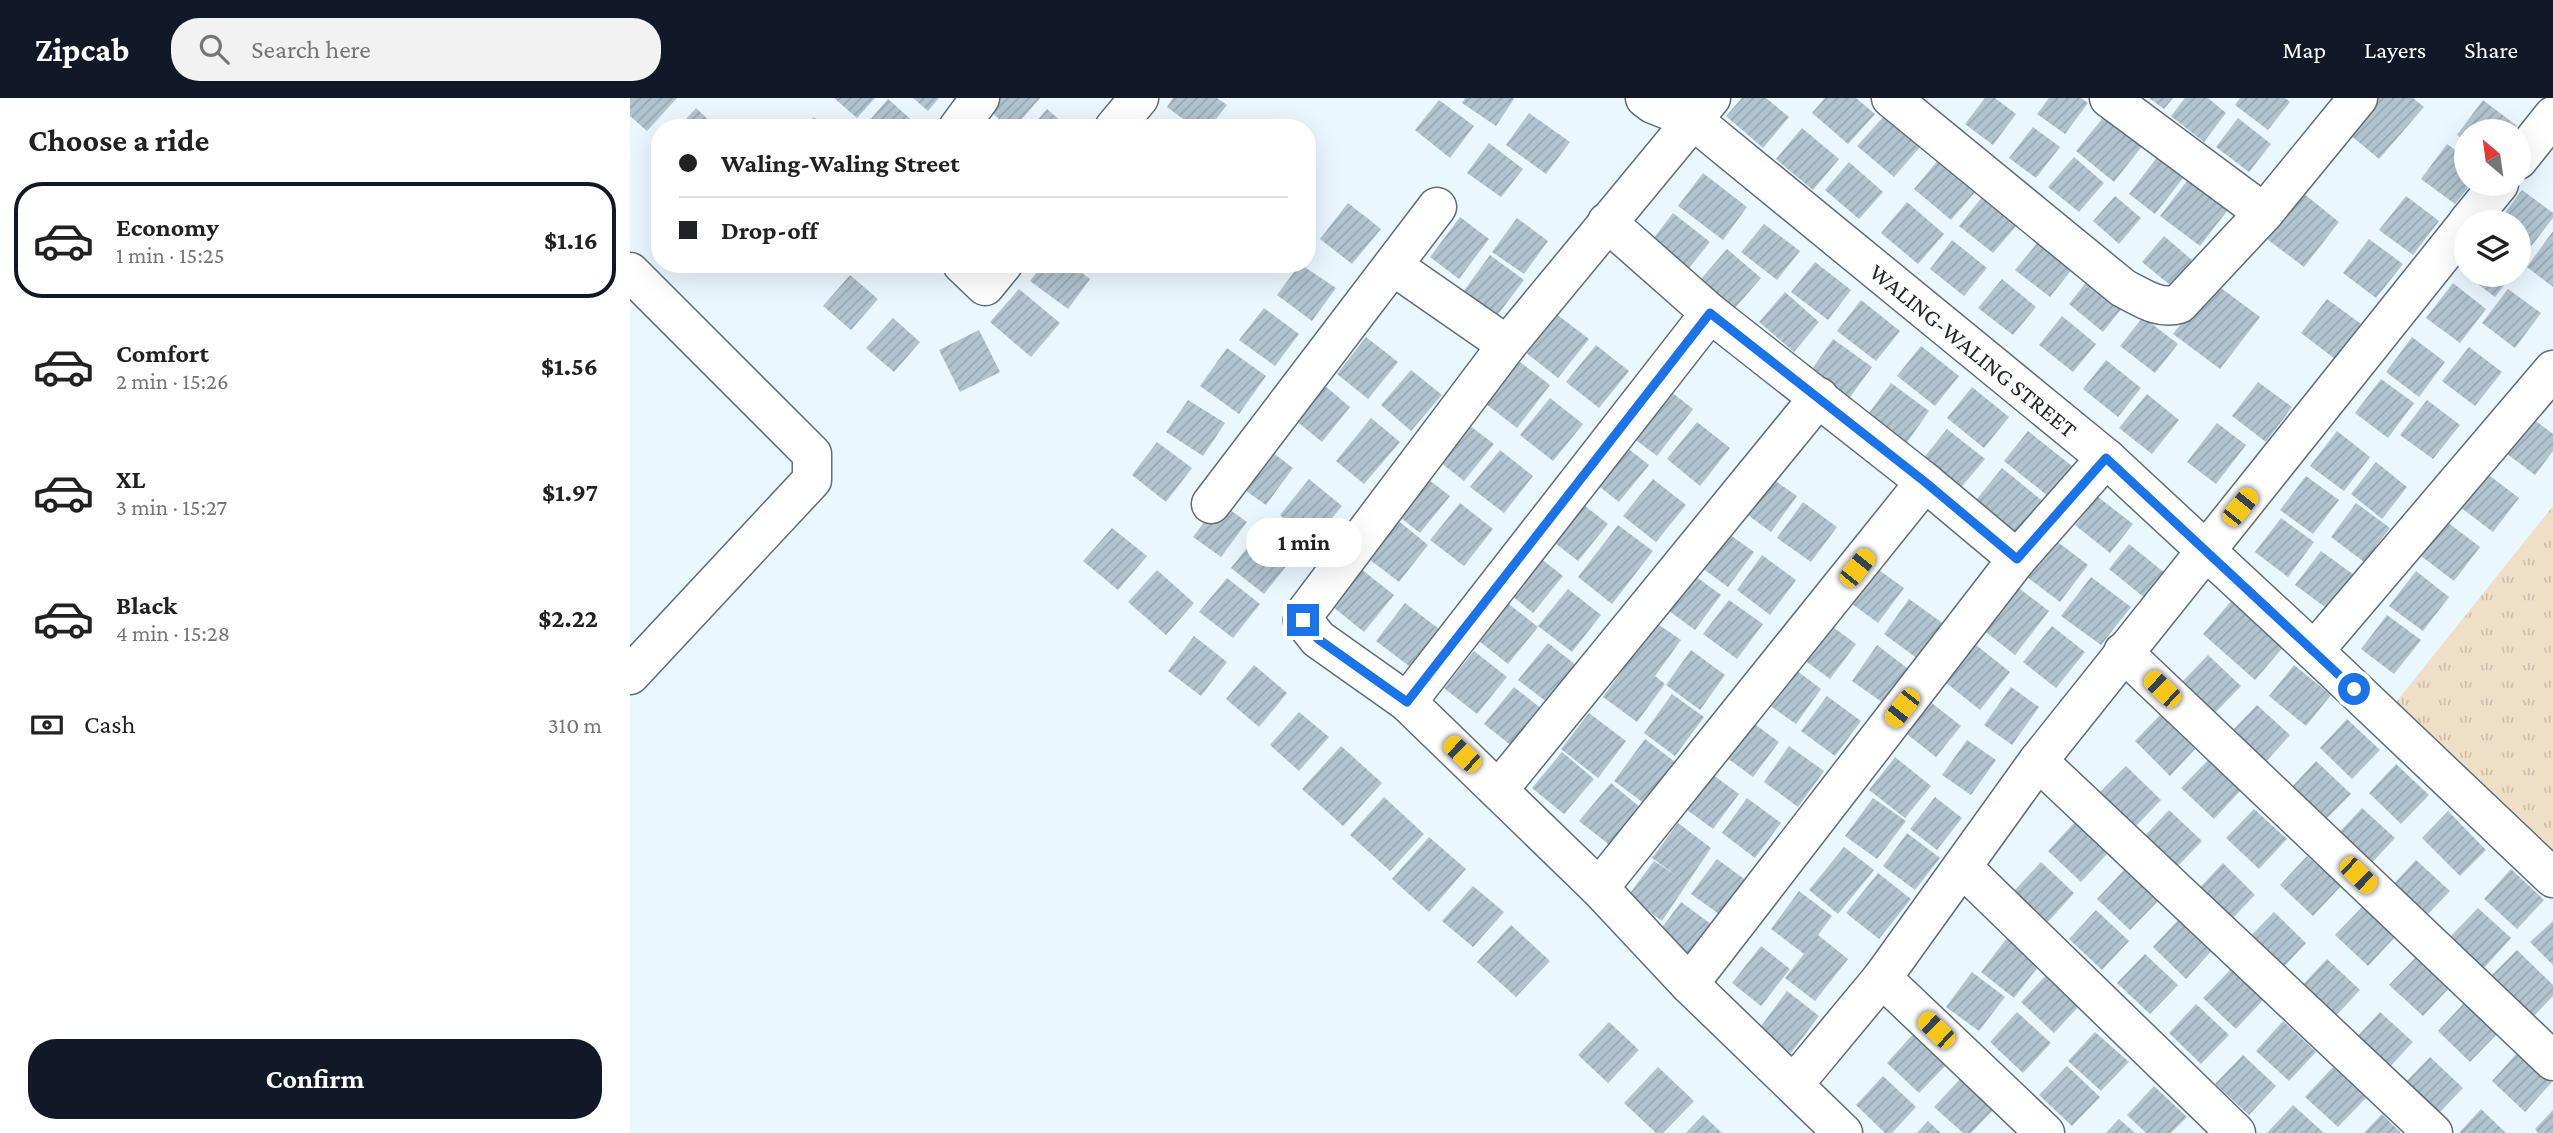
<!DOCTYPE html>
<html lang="en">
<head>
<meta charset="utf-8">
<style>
  :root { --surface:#fff; --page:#f2f2f2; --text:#202124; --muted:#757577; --line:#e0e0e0; --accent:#111827 }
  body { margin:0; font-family:"Crimson Pro",serif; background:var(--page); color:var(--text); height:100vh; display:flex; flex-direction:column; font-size:26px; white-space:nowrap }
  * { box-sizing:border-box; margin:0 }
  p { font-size:23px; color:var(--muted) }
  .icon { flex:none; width:38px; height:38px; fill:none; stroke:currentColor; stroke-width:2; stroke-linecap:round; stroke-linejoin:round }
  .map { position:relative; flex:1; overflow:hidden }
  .panel { display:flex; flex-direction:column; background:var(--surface); width:630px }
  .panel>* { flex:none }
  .guide { position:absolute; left:21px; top:21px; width:665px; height:154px; border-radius:28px; box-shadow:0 7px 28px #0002; display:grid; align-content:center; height:154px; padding:0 28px; background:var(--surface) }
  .needle { width:46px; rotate:331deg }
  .controls { position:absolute; left:1824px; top:21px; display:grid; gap:14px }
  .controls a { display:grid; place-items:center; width:77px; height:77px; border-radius:50%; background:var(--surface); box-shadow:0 7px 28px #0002; font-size:35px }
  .end { position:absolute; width:32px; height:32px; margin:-16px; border:9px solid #1a73e8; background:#fff; box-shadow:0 0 0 4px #fff }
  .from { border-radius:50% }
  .bubble { position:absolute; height:49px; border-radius:24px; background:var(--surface); box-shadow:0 7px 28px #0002; font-size:23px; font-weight:700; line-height:49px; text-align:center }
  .car { position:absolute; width:21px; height:42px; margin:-21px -10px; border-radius:9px; box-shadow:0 0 5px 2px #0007; background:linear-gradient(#f5c518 24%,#345 0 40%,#f5c518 0 76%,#345 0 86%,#f5c518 0) }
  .guide b { display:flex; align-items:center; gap:24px; height:66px; font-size:26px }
  .guide b+b { border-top:2px solid var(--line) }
  .guide i { width:18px; height:18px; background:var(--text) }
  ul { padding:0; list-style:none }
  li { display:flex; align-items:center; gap:21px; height:116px; margin:0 14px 10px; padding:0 14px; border:4px solid transparent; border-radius:28px }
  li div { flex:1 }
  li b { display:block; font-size:26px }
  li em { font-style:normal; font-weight:700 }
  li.active { border-color:var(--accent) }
  li>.icon { width:63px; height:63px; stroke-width:1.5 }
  h2 { padding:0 28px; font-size:32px; line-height:84px }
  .pay { display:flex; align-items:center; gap:18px; height:77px; padding:0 28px; font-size:26px }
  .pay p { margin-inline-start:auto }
  .cta { display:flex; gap:14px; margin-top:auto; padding:14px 28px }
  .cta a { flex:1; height:80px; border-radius:28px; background:var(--accent); color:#fff; font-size:28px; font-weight:700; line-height:80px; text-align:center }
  header { display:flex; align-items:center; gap:42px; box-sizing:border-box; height:98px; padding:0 35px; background:var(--accent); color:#fff }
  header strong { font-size:33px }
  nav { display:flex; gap:38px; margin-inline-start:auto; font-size:24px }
  .search { width:490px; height:63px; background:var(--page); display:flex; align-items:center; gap:18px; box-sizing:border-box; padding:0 24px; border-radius:28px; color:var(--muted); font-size:26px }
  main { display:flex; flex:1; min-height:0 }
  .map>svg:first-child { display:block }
</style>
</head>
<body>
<header>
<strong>Zipcab</strong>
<div class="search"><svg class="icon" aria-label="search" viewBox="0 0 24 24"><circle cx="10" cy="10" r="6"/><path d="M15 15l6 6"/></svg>Search here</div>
<nav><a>Map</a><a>Layers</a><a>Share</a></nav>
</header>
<main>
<section class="panel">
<h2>Choose a ride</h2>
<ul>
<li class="active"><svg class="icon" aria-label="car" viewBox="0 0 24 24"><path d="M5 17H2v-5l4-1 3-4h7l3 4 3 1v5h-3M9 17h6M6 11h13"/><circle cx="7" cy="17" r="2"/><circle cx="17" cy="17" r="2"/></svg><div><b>Economy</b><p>1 min · 15:25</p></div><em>$1.16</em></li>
<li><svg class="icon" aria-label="car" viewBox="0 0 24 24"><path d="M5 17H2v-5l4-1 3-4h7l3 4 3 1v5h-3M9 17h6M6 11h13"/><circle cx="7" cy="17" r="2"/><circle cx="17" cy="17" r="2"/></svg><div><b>Comfort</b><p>2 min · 15:26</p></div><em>$1.56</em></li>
<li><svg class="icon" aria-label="car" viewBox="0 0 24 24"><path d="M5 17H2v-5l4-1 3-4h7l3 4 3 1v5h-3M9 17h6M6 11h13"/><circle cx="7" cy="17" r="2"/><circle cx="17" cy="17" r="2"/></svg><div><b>XL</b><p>3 min · 15:27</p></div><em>$1.97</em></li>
<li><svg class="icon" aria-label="car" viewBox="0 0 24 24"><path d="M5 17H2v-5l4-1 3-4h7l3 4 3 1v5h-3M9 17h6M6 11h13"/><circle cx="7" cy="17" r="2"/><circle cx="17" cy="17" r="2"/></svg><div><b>Black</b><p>4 min · 15:28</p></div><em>$2.22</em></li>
</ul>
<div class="pay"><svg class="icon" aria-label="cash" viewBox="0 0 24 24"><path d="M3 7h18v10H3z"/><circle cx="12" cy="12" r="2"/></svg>Cash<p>310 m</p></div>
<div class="cta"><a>Confirm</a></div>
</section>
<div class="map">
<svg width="1923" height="1035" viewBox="0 0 1923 1035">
  <defs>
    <pattern id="park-tufts" width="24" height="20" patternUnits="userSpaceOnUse" patternTransform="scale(1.75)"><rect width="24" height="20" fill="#efdfc7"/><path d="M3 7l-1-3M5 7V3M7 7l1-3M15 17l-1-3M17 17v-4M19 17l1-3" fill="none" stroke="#cdbfab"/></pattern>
    <pattern id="building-hatch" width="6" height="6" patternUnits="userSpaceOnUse" patternTransform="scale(1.75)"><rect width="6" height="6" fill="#b1c4d0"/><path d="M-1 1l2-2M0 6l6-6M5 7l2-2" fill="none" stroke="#98a8b3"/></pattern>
  </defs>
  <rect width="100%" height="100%" fill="#eaf7fe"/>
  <path fill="url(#park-tufts)" d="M1923 408V799L1747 628Z"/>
  <path fill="url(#building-hatch)" d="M0 0H47L17 33 0 18Z
    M204 0H245L227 20Z
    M283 0H309L298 13Z
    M361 0H410L384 30H380L354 8Z
    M543 0H587L597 7 579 30H565L537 9Z
    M835 0H883L884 1 866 28 832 5Z
    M1112 0H1136L1159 19 1133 50 1096 18Z
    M1195 0H1226L1245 16 1218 46 1182 15Z
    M1355 0H1365L1386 16 1363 47 1335 26Z
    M1419 0H1451L1458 5 1435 36 1407 16Z
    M1519 0H1543L1534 11Z
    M1555 0H1578L1596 15 1574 44 1541 18Z
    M1610 0H1655L1660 4 1638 32 1605 7Z
    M1739 0H1783L1794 9 1749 61 1713 31Z
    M258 1 285 25 281 30H233Z
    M809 2 844 28 820 60 785 32Z
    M1853 2 1887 28 1883 33H1836V43L1827 37Z
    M66 10 87 30H48Z
    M417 11 439 30H401Z
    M899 15 940 44 916 76 876 47Z
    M1476 16 1513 47 1484 84 1446 53Z
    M1254 18 1290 49 1264 79 1227 48Z
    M184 19 197 30H175Z
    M1608 20 1641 46 1619 74 1586 49Z
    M1403 29 1430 49 1406 80 1379 60Z
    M1172 30 1209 61 1183 92 1146 61Z
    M859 45 893 71 871 99 837 75Z
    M1817 46 1836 60V86H1841L1825 106 1791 81Z
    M1528 58 1554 79 1525 116 1499 96Z
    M1444 59 1474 85 1449 114 1418 89Z
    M1310 60 1347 92 1321 122 1284 91Z
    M1219 64 1253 94 1229 121 1195 92Z
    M1073 75 1117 109 1093 142 1048 108Z
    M1560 79 1600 109 1570 148 1530 118Z
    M1892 92 1923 115V120L1899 151 1888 143V124H1868Z
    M1673 95 1709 124 1674 169 1637 141Z
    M1485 98 1511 120 1489 146 1463 123Z
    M1776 98 1809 123 1783 157 1749 132Z
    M1352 99 1387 127 1363 155 1329 128Z
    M1277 104 1314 136 1288 166 1251 135Z
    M718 105 751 131 722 166 690 141Z
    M1043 115 1080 144 1059 170 1023 141Z
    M830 119 859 141 829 181 800 159Z
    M887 120 918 143 894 176 862 154Z
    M1134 126 1170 153 1147 182 1111 154Z
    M1923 133V189L1897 169Z
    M1534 138 1562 162 1540 187 1512 164Z
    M1739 141 1773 166 1746 200 1713 175Z
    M1322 142 1357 170 1334 198 1300 171Z
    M1409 143 1443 170 1420 199 1385 172Z
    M1097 151 1131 180 1105 210 1071 181Z
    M860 157 894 182 866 219 833 194Z
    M1185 164 1221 192 1198 222 1161 194Z
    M413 166H440L460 181 438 211 400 183Z
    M670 166 706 190 682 223 647 197Z
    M1836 169V177H1882L1865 199 1832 174Z
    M220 177 248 201 221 232 193 208Z
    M1462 177 1496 205 1473 234 1439 206Z
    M1372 181 1406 209 1383 237 1348 210Z
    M1583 184 1630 219 1590 271 1543 236Z
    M1823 185 1856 211 1830 245 1796 220Z
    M389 191 430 225 401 259 360 224Z
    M1878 191 1911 215 1885 250 1852 225Z
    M1155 194 1189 224 1164 254 1129 224Z
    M1697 201 1731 226 1705 261 1671 235Z
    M1231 202 1270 233 1246 263 1207 233Z
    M634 210 669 236 645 268 609 242Z
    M925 215 959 241 928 280 895 254Z
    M1432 218 1466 246 1443 274 1409 247Z
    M1513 219 1548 246 1525 275 1490 248Z
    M263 220 290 244 264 274 236 250Z
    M349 232 370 274 330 294 309 252Z
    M736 239 768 264 738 301 707 276Z
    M1782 239 1815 264 1789 299 1756 274Z
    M1203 241 1242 269 1218 302 1180 274Z
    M966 247 999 273 969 310 936 284Z
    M1291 248 1329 278 1305 308 1267 278Z
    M1839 249 1872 274 1845 308 1812 283Z
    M597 250 636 278 609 316 570 288Z
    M1476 262 1511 290 1488 319 1453 291Z
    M890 264 920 287 887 330 856 306Z
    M781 272 812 297 781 333 751 307Z
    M1751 281 1784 305 1758 340 1725 315Z
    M1628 284 1662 309 1636 344 1602 318Z
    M1261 285 1299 313 1276 346 1237 318Z
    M1031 286 1063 311 1027 358 994 333Z
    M694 287 720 309 692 344 665 322Z
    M1342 289 1379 319 1354 350 1317 320Z
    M1517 296 1549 322 1522 356 1489 330Z
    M920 300 953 326 923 363 890 337Z
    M558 302 595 325 573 358 536 334Z
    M1797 302 1830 327 1803 361 1770 337Z
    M1898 317 1923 336V353L1905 377 1872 352Z
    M741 320 770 344 734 386 706 363Z
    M831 321 864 346 834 383 801 357Z
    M1067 324 1100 350 1070 388 1037 361Z
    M1587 325 1616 347 1586 386 1557 364Z
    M1317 331 1355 361 1329 392 1292 362Z
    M1398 333 1447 372 1423 402 1374 363Z
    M1707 333 1740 359 1714 393 1680 368Z
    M986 341 1019 367 989 404 956 378Z
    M527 344 562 370 536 404 502 377Z
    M634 348 663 370 636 407 606 386Z
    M870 352 903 378 874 415 840 389Z
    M1746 364 1777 389 1752 421 1721 396Z
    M1372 370 1415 405 1390 437 1346 402Z
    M786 372 820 398 790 435 757 409Z
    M1132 374 1167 398 1141 434 1107 409Z
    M1856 375 1889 400 1863 434 1830 409Z
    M1676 378 1709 402 1683 436 1650 412Z
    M679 381 712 408 682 444 650 417Z
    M1023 381 1056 407 1026 444 993 418Z
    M1468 399 1503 426 1480 455 1445 427Z
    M945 400 978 426 948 463 915 437Z
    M589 404 617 424 591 459 563 439Z
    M1173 404 1207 429 1181 464 1147 440Z
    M830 405 863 431 834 468 800 442Z
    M1726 405 1760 430 1734 464 1701 439Z
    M765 420 798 447 769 484 735 458Z
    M1651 420 1684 444 1658 479 1625 454Z
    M1817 424 1850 449 1824 483 1791 458Z
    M988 427 1023 453 982 506 948 479Z
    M1089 429 1124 454 1098 489 1064 464Z
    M482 430 517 458 488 492 453 463Z
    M629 435 662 461 634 496 601 470Z
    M1425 442 1458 467 1430 504 1397 479Z
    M1499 446 1536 476 1516 501 1479 471Z
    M900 452 933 478 903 515 871 489Z
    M1691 453 1724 477 1699 512 1665 487Z
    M1132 457 1166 482 1140 517 1107 492Z
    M1239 465 1274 490 1248 525 1214 500Z
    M731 471 764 497 734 534 702 508Z
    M527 472 564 505 536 537 498 504Z
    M1057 472 1091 497 1065 532 1031 507Z
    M1786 473 1819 499 1793 533 1759 508Z
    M1461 479 1501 509 1471 547 1431 518Z
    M597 480 630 506 603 540 569 514Z
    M1386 488 1419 513 1385 557 1352 531Z
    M938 491 971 517 942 554 908 528Z
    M1279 501 1314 526 1288 561 1254 536Z
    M1099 502 1133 526 1107 561 1073 536Z
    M1602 502 1655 547 1625 582 1573 536Z
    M875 503 908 529 878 566 845 540Z
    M775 505 809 531 779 568 746 543Z
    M1757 517 1791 542 1764 576 1731 551Z
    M1016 518 1051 542 1025 578 1035 586 1007 624 973 599 1001 560 991 553Z
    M1192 521 1226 546 1200 581 1166 556Z
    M1422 528 1455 554 1426 590 1393 564Z
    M564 538 597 564 571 598 538 573Z
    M918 545 951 571 922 608 888 582Z
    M1247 547 1281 573 1256 607 1222 583Z
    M1346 547 1380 574 1350 612 1315 584Z
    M1061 552 1095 577 1070 612 1036 587Z
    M844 553 877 579 847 616 814 590Z
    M1578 557 1611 588 1583 617 1550 586Z
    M1158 566 1191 591 1166 626 1132 602Z
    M624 567 657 595 629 629 596 601Z
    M1664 567 1701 597 1676 628 1639 598Z
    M884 589 917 615 887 652 854 626Z
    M1381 589 1409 609 1382 647 1354 627Z
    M1042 596 1074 619 1045 658 1014 635Z
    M1197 598 1231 623 1205 658 1171 633Z
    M1298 602 1331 628 1306 659 1273 633Z
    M1627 607 1660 637 1633 667 1599 636Z
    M669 614 699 639 669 673 640 647Z
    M959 615 996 643 968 680 931 651Z
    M1530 617 1565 651 1540 678 1505 643Z
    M1115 619 1149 644 1123 679 1089 654Z
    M1717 621 1750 652 1722 681 1690 650Z
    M1015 641 1045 664 1015 706 984 683Z
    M1337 642 1366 662 1341 697 1312 677Z
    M711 648 752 685 713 728 672 691Z
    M1159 648 1194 673 1168 709 1134 684Z
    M932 654 964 681 934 716 902 690Z
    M1265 659 1301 688 1275 720 1239 692Z
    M1579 661 1611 692 1584 721 1551 690Z
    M1686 663 1721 696 1693 724 1659 692Z
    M1766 666 1799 697 1771 726 1739 695Z
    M1496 668 1531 702 1504 730 1469 695Z
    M1075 671 1109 696 1083 731 1049 706Z
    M981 685 1012 711 982 749 949 723Z
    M754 699 794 736 760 773 720 737Z
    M1305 699 1332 720 1307 752 1280 731Z
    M1117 700 1151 725 1125 760 1092 735Z
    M1243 700 1276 723 1247 761 1215 738Z
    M1732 710 1765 740 1737 770 1705 739Z
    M1624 711 1657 741 1629 771 1596 740Z
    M1539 712 1572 743 1544 772 1512 741Z
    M1818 713 1856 752 1830 778 1792 740Z
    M1445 724 1478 755 1451 784 1418 753Z
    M1048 725 1081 750 1032 823 998 798 1024 763 1047 778 1022 760Z
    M1277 735 1310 760 1285 792 1253 768Z
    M799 739 836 771 799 814 762 781Z
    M1214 749 1244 772 1208 816 1179 792Z
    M1677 758 1711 788 1683 818 1650 787Z
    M1087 761 1121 786 1096 821 1061 796Z
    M1786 762 1820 793 1792 822 1759 791Z
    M1411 764 1444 795 1417 825 1384 793Z
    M1593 765 1625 797 1598 825 1565 795Z
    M1881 771 1914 802 1887 831 1854 801Z
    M1494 772 1528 803 1500 832 1467 801Z
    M1248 775 1281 801 1249 841 1216 815Z
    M843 788 874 814 843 849 812 823Z
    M1169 793 1202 818 1188 837 1218 861 1185 903 1155 880 1174 856 1141 831Z
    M1051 804 1085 829 1060 864 1025 839Z
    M1733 808 1765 839 1738 868 1705 837Z
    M1848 810 1881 840 1854 870 1820 839Z
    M1466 812 1499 843 1472 872 1439 841Z
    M1644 814 1676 845 1649 874 1616 843Z
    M1550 820 1583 851 1556 881 1523 849Z
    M1923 823V867L1900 844Z
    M881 827 920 863 886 899 847 864Z
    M1377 840 1411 865 1384 900 1351 874Z
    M1131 848 1160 871 1131 908 1102 885Z
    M1887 852 1923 887V898L1902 920 1860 879Z
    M1515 856 1548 887 1520 916 1487 885Z
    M1787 858 1820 889 1793 918 1759 887Z
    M1697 861 1730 892 1702 922 1669 891Z
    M1601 871 1634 901 1606 931 1573 900Z
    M1342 874 1375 899 1349 933 1316 909Z
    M1418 875 1451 906 1424 935 1391 904Z
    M1157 893 1189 918 1161 955 1129 931Z
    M1835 904 1868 935 1840 964 1808 933Z
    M1566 906 1599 937 1571 966 1539 935Z
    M1387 914 1421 945 1393 975 1360 944Z
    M1750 914 1783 944 1755 974 1723 943Z
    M1653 923 1686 954 1659 983 1626 953Z
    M979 924 1009 952 978 985 948 957Z
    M1465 934 1499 964 1471 993 1438 963Z
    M1284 935 1317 966 1289 995 1257 965Z
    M1888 954 1922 984 1895 1014 1862 983Z
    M1613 957 1646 988 1619 1017 1585 986Z
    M1800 959 1833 990 1805 1019 1772 988Z
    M1437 968 1470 999 1442 1028 1409 997Z
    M1028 969 1064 1003 1033 1035H1026L994 1005Z
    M1703 969 1736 1000 1708 1029 1675 999Z
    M1253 978 1286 1009 1262 1035H1255L1226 1007Z
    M1332 979 1365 1010 1341 1035H1333L1304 1009Z
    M1524 988 1557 1019 1541 1035H1516L1497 1017Z
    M1663 1007 1694 1035H1637Z
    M1851 1011 1876 1035H1829Z
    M1923 1012V1035H1908L1905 1031Z
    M1752 1016 1771 1035H1734Z
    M1073 1017 1092 1035H1056Z
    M1489 1021 1505 1035H1476Z
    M1298 1023 1311 1035H1287Z"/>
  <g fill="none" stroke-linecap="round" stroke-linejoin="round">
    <g stroke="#5c6e78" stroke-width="41">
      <g id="minor">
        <path id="s1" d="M1015 0 1023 6 1063 22 1476 360 1684 553 1923 780"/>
        <path d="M1081 0 877 247 676 514 673 522 688 541 777 604 969 790 1059 886 1213 1035"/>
        <path d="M1261 0 1493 190C1511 199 1528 212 1549 206L1634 115 1728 0"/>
        <path d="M1479 0 1634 115"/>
        <path d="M328 30 350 0"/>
        <path d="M484 30 509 0"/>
        <path d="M1888 62 1923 18"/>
        <path d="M977 124 1080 215 1295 384 1387 461"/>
        <path d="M1838 124 1869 86"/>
        <path d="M332 166 355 188 373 166"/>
        <path d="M763 168 877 247"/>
        <path d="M0 174 182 356V382L0 577"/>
        <path d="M581 406 807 109"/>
        <path d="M1684 553 1923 272"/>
        <path d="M1493 554 1923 963"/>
        <path d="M777 604 1080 215"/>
        <path d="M1408 663 1803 1035"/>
        <path d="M869 691 1189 299"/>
        <path d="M1332 769 1606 1035"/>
        <path d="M969 790 1295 384"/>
        <path d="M1252 880 1415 1035"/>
        <path d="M1059 886 1387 461 1476 360"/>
        <path d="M1164 986 1252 880 1408 663 1836 127"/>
      </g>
    </g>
    <use href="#minor" stroke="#fff" stroke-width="38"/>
  </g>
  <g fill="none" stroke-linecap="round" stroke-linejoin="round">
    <path stroke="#1a73e8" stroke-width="9" d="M673 522 688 541 777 604 1080 215 1295 384 1387 461 1476 360 1724 591"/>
  </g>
  <g text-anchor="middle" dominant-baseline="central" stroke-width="7" stroke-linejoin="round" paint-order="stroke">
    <g font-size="24" fill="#22292e" stroke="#fff">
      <text stroke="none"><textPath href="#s1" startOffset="416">WALING-WALING STREET</textPath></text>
    </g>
  </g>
</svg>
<div class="controls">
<a><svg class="needle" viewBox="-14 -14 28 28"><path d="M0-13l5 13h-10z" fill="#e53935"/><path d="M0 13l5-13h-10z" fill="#757577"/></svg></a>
<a><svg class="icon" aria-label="layers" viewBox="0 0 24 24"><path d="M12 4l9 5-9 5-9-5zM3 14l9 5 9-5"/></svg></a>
</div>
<i class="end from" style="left:1724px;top:591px"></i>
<i class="end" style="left:673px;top:522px"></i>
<div class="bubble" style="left:616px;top:420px;width:116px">1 min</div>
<i class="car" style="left:1610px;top:409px;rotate:39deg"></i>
<i class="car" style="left:1227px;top:470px;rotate:39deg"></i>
<i class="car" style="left:1532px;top:591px;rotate:314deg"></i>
<i class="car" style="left:1272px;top:610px;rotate:218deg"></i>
<i class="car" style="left:832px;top:656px;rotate:313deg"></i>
<i class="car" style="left:1728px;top:777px;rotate:134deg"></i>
<i class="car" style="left:1306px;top:932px;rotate:314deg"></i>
<div class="guide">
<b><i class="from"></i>Waling-Waling Street</b>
<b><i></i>Drop-off</b>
</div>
</div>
</main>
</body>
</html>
